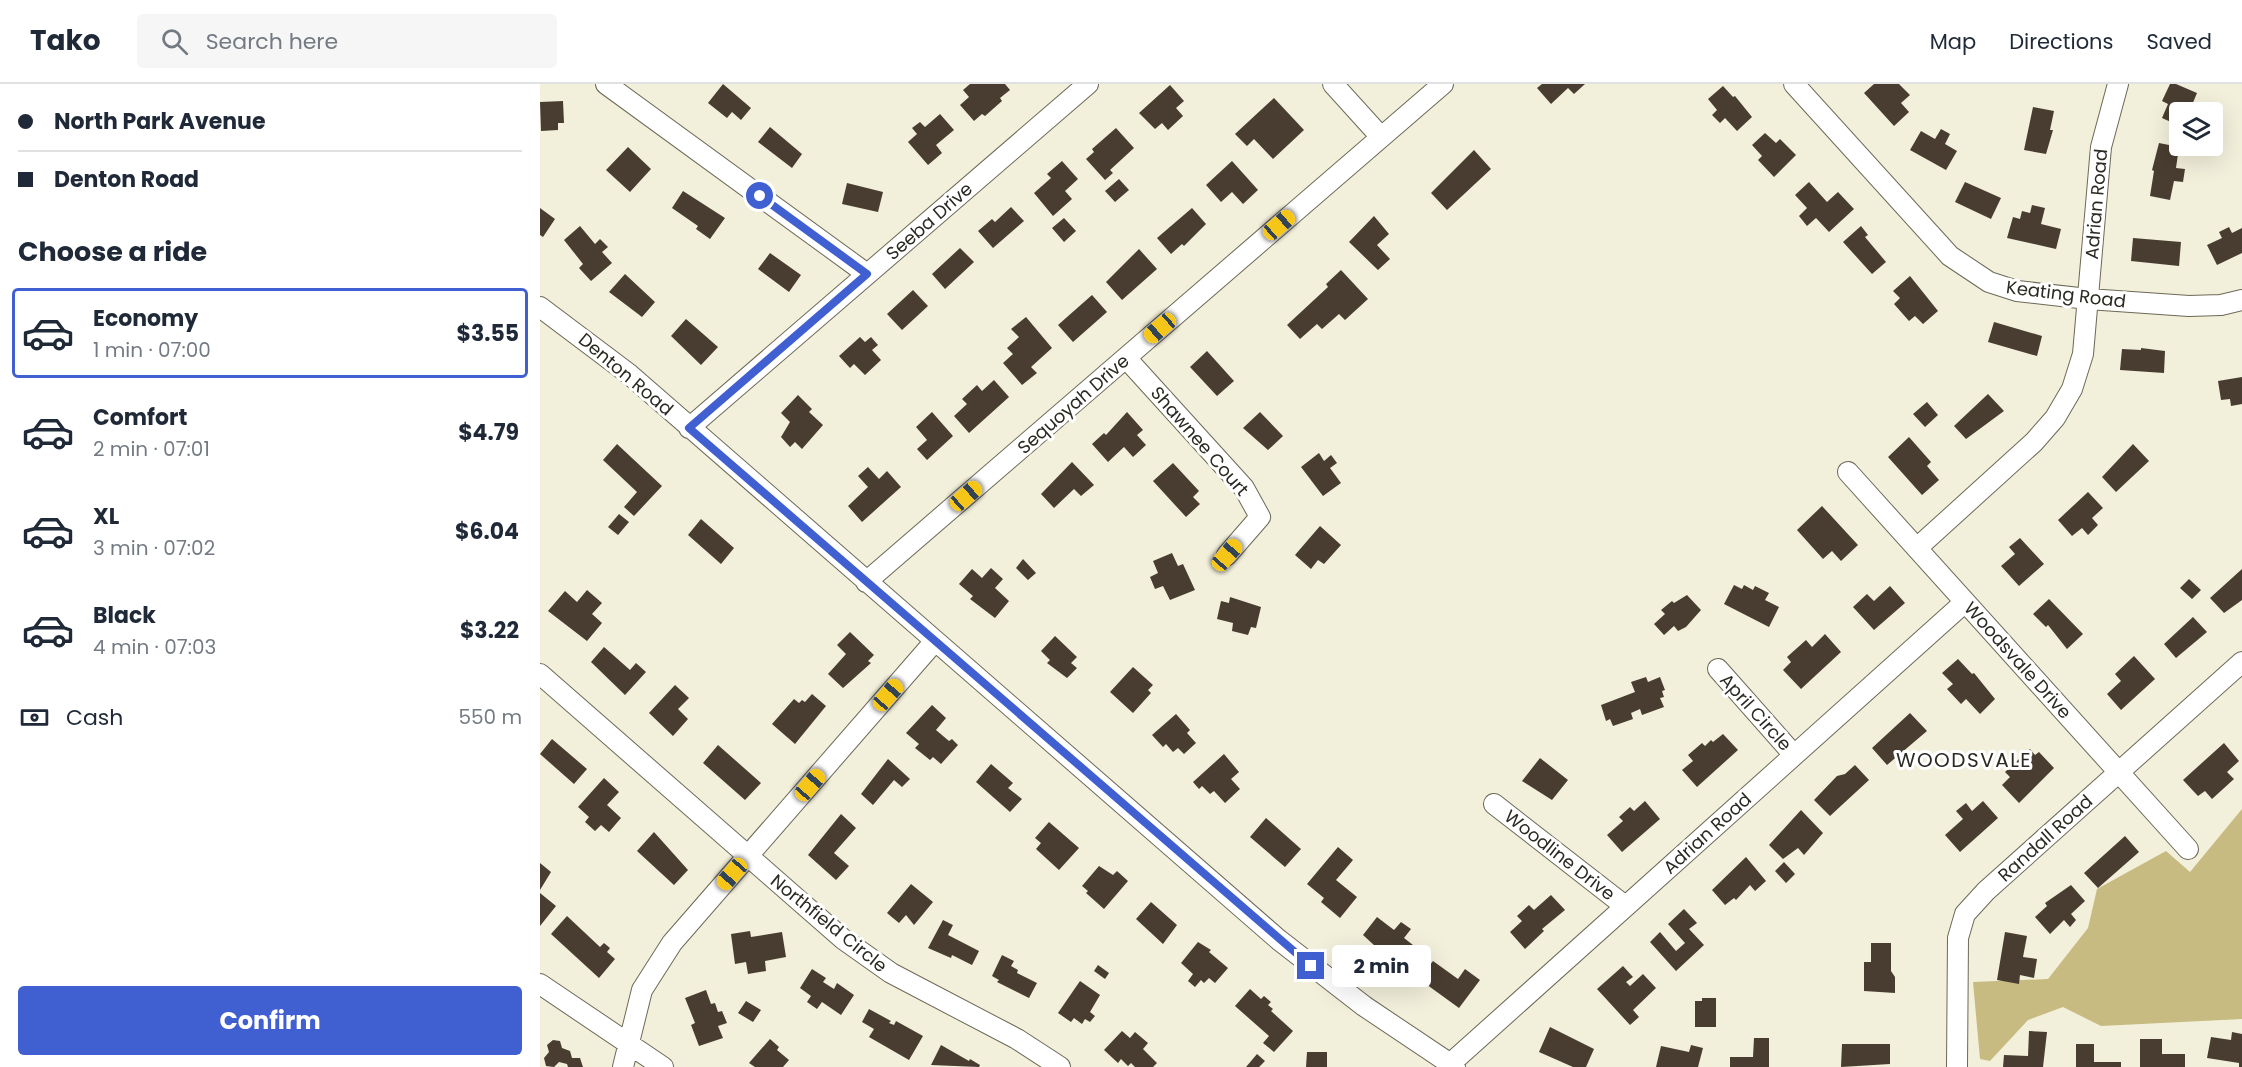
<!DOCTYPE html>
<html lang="en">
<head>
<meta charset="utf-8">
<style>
  :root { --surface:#fff; --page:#f6f6f7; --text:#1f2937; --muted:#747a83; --line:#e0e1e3; --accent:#4060d2 }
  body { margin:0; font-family:Poppins,sans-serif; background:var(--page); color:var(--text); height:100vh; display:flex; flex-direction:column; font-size:22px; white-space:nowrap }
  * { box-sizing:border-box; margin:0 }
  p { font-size:20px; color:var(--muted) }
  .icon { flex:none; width:33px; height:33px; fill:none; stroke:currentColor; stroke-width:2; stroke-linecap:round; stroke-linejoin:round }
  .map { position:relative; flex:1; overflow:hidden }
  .panel { display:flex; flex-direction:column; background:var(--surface); width:540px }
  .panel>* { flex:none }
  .banner { display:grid; align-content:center; height:132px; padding:0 18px; background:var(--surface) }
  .buttons { position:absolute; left:1629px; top:18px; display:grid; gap:12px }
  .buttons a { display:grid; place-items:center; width:54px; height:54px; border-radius:6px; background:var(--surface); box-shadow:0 6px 24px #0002; font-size:30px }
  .end { position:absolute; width:27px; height:27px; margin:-14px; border:8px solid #4060d2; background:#fff; box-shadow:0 0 0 3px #fff }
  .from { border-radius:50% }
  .bubble { position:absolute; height:42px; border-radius:6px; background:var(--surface); box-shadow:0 6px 24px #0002; font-size:20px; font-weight:700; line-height:42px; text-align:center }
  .car { position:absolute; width:18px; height:36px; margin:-18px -9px; border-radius:8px; box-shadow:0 0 4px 2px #0007; background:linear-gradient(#f5c518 24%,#345 0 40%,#f5c518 0 76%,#345 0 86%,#f5c518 0) }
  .banner b { display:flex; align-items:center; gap:21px; height:57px; font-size:22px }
  .banner b+b { border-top:2px solid var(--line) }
  .banner i { width:15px; height:15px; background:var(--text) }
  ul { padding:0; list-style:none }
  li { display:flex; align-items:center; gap:18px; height:90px; margin:0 12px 9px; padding:0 6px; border:3px solid transparent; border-radius:6px }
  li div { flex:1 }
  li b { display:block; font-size:22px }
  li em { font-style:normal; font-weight:700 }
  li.on { border-color:var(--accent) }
  li>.icon { width:54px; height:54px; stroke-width:1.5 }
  h2 { padding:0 18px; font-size:27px; line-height:72px }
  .pay { display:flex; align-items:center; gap:15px; height:66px; padding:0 18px; font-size:22px }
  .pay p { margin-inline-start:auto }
  .button { display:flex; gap:12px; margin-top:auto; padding:12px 18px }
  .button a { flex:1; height:69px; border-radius:6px; background:var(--accent); color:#fff; font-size:24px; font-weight:700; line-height:69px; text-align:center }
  header { display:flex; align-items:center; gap:36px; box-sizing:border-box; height:84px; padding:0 30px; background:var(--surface); border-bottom:2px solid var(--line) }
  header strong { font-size:28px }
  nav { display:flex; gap:33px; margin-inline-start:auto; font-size:21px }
  .search { width:420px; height:54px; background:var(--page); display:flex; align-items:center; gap:15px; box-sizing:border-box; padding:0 21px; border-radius:6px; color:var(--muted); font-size:22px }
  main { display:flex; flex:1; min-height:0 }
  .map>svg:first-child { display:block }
</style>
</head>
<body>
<header>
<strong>Tako</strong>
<div class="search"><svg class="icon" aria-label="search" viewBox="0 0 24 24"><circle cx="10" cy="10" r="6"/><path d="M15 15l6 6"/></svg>Search here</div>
<nav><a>Map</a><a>Directions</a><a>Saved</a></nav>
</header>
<main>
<section class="panel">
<div class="banner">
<b><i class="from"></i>North Park Avenue</b>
<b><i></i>Denton Road</b>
</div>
<h2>Choose a ride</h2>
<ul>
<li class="on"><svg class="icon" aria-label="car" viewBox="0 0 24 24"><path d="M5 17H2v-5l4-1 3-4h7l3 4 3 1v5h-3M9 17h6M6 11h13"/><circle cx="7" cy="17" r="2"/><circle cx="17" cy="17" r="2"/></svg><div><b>Economy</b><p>1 min · 07:00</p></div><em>$3.55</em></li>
<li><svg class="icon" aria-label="car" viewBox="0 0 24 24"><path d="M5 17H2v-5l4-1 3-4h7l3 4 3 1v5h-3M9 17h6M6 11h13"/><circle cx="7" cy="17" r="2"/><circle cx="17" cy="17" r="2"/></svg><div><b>Comfort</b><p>2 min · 07:01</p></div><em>$4.79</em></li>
<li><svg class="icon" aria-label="car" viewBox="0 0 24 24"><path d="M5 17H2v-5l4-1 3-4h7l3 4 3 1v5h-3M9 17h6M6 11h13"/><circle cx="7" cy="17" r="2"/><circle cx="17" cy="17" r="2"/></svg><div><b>XL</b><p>3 min · 07:02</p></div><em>$6.04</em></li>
<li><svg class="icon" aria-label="car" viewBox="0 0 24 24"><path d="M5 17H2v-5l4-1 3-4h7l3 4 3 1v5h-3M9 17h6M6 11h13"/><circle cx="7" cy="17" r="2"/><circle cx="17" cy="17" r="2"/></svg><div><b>Black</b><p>4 min · 07:03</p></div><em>$3.22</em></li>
</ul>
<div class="pay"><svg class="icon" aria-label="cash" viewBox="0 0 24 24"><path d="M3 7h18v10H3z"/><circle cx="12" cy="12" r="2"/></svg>Cash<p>550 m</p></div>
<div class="button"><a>Confirm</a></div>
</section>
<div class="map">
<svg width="1702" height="983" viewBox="0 0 1702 983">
  <rect width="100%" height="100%" fill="#f2efdb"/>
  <path fill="#c7bb81" d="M1702 725V935L1561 942 1523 923 1488 936 1450 977 1440 975 1433 898 1508 895 1548 844 1557 805 1626 767 1650 788Z"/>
  <path fill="#493d31" d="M183 0 211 24 201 36 192 28 187 34 168 19Z
    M430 0H465L470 6 460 14 462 17 445 32 442 30 434 37 420 21 429 13 423 6Z
    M1002 0H1045L1034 10 1028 4 1011 20 997 4Z
    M1334 0H1359L1370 11 1361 19 1369 28 1354 42 1324 9Z
    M1630 0H1636L1657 9 1649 28H1640V42L1622 34 1628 20 1622 17Z
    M630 1 644 17 636 24 643 32 628 46 622 39 615 45 599 29Z
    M1183 2 1193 13 1195 12 1212 33 1197 47 1185 34 1180 39 1172 31 1177 26 1168 15Z
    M734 14 764 46 733 75 714 55 707 62 695 50Z
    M23 17 24 39H18V46L1 47 0 18Z
    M1493 23 1514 27 1510 46H1513L1506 70 1484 66Z
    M400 30 414 46 396 61 402 69 388 81 368 58 377 50 372 44 380 38 385 43Z
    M230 43 262 70 252 84 218 58Z
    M576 44 594 64 570 86 573 89 565 96 546 75 554 68 552 65Z
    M1401 45 1410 50 1405 60 1417 67 1406 86 1370 66 1381 47 1395 55Z
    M1225 49 1236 59 1240 55 1256 71 1234 93 1218 76 1222 72 1212 61Z
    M1619 59 1639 63 1636 84 1645 85 1643 98 1634 97 1630 116 1610 112 1614 87 1612 86Z
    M88 63 111 85 90 108 66 86Z
    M934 66 951 85 907 126 891 109Z
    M522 77 538 95 525 107 532 115 513 132 494 109 511 94 507 90Z
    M692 77 718 106 703 120 692 108 681 118 666 101Z
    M579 95 589 106 575 118 565 107Z
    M1269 98 1287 118 1298 108 1314 125 1289 148 1276 134 1267 142 1259 132 1267 124 1255 111Z
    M1425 98 1461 114 1451 135 1415 118Z
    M307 99 343 108 338 128 302 120Z
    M143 107 185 134 170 155 156 145 158 142 132 124Z
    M1492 121 1505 124 1501 140 1521 145 1516 165 1467 154 1473 133 1480 135 1482 127 1490 129Z
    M471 123 484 137 453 164 438 147 452 135 455 138Z
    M0 124 15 135 3 153 0 151Z
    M652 124 666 140 644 162 642 160 631 170 617 154Z
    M834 132 849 150 837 161 850 175 838 186 809 158Z
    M524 134 536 147 524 158 512 144Z
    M40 142 55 160 60 155 68 163 62 168 72 179 51 197 39 184 43 180 24 156Z
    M1321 142 1328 151 1325 153 1346 178 1332 190 1303 158Z
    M1689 143 1692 149 1702 144V169L1677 181 1667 161 1682 154 1679 148Z
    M1593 154 1641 158 1639 182 1591 177Z
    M420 164 434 178 405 205 392 190Z
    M599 165 617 185 582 216 566 198Z
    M230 169 261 191 249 208 218 185Z
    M801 186 828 215 805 236 799 230 782 245 777 240 760 255 747 241 788 203 786 200Z
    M85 190 115 218 102 233 69 208Z
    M1370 192 1398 227 1383 240 1375 232 1369 237 1354 220 1360 214 1353 207Z
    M373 206 388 222 362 246 347 230Z
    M552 211 567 228 533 258 518 241Z
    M486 233 512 264 491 283 497 289 482 301 463 279 473 270 467 264 479 253 471 245Z
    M146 235 178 263 161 281 131 252Z
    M1454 238 1502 252 1497 272 1448 258Z
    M320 253 325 258 331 253 338 261 332 266 341 276 325 291 314 280 310 284 299 272Z
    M1601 264 1625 267 1624 289 1580 286 1582 265 1601 266Z
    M667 267 694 297 677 312 650 283Z
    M1702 293V320L1691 322 1690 315 1681 316 1678 297Z
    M454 296 469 313 429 349 414 332 427 320 422 315 437 301 442 307Z
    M1448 310 1464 327 1426 355 1414 342Z
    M258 311 272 325 269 328 283 341 262 365 255 358 250 363 241 353 250 338 241 329Z
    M1387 318 1398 331 1385 343 1373 330Z
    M392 328 413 352 387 376 377 365 387 356 376 343Z
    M587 328 603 346 597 351 606 361 593 373 584 363 568 378 552 360 564 349 566 351Z
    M720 328 743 352 728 366 703 344Z
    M1369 353 1391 378 1387 382 1399 396 1382 411 1348 373Z
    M77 360 122 402 94 432 84 423 97 408 63 376Z
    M1593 360 1609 377 1576 408 1562 393Z
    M779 369 784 377 791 371 797 379 790 384 801 399 783 412 761 383Z
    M532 378 554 401 541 412 534 405 514 424 501 410Z
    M633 379 659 407 653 413 660 420 646 433 613 397Z
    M328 383 339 395 347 387 361 403 322 438 308 422 328 403 318 392Z
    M1548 408 1563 424 1552 434 1558 441 1548 451 1542 444 1532 452 1518 436Z
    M1282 422 1318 461 1301 477 1292 467 1283 475 1257 446Z
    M79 430 89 438 78 451 68 443Z
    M161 435 194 464 181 480 148 451Z
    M780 442 801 461 784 480 778 476 771 485 755 471Z
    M1480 454 1504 480 1479 502 1461 482 1475 470 1469 463Z
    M632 469 638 482 643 480 655 506 630 516 623 502 615 505 610 493 618 489 613 477Z
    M483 475 496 489 488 496 476 484Z
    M451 484 463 495 455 504 469 517 455 534 430 515 433 512 419 500 432 485 442 494Z
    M1702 485V516L1684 529 1670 514Z
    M1649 495 1661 506 1652 515 1640 504Z
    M1194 501 1202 505 1204 501 1213 506 1215 502 1229 509 1225 516 1239 523 1229 543 1184 520Z
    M1350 502 1365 519 1334 546 1313 523 1327 510 1334 517Z
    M47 506 62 519 52 530 62 539 47 557 8 527 25 507 37 518Z
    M1147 511 1161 526 1146 543 1138 547 1134 542 1124 551 1114 540 1125 530 1121 526 1132 517 1134 519Z
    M690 513 721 523 716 544 711 543 708 551 692 547 693 539 677 535 681 517 689 519Z
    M1509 515 1543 550 1527 565 1508 541 1506 543 1493 530Z
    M1653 533 1667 548 1636 574 1624 560Z
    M310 548 334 571 328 577 331 579 303 604 288 590 306 570 297 561Z
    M1285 550 1301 568 1261 605 1243 586 1251 578 1247 573 1266 556 1272 563Z
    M515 552 537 573 531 579 537 584 527 594 507 579 510 576 501 567Z
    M64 563 90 586 96 579 106 588 85 611 51 578Z
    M1594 572 1615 595 1581 626 1567 610 1581 597 1575 590Z
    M1418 575 1432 590 1434 589 1455 615 1440 630 1426 615 1421 620 1407 605 1413 600 1402 589Z
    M593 583 613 601 608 606 611 609 593 629 570 608Z
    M1106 593 1108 598 1120 593 1125 606 1122 607 1124 613 1120 614 1124 623 1102 631 1100 625 1091 629 1093 635 1073 642 1070 635 1066 637 1061 621 1095 608 1091 598Z
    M135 601 149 614 138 625 148 635 133 652 109 629Z
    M272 610 286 622 255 660 232 640 254 615 259 619 262 616 265 618Z
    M392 621 406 634 396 646 409 657 412 655 418 661 401 680 393 673 390 676 375 664 379 660 366 649Z
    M1370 629 1387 647 1347 681 1332 664Z
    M636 630 650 646 647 649 656 659 644 670 638 664 633 668 626 660 623 663 612 651Z
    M1183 650 1198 666 1157 703 1142 686 1153 677 1148 671 1162 659 1165 662 1171 656 1173 658Z
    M12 655 47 685 34 700 0 670Z
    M1684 659 1699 677 1687 688 1694 695 1672 715 1665 707 1658 712 1643 696Z
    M178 661 221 699 205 716 163 679Z
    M1490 665 1495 671 1499 668 1514 684 1479 719 1462 701 1470 693 1465 688Z
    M684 670 699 688 691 695 700 705 685 719 674 707 670 710 662 702 659 705 653 698Z
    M1000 674 1028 696 1012 716 982 697Z
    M348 675 370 695 362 703 354 696 333 721 321 710Z
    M451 680 473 699 468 704 482 715 470 728 436 698Z
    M1315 681 1329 696 1290 732 1274 716 1297 692 1305 690Z
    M64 694 79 708 67 721 81 734 69 748 61 741 55 747 45 738 49 733 38 723Z
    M1105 717 1120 735 1082 768 1067 751 1083 737 1079 733 1090 723 1094 727Z
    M1443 717 1458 734 1420 768 1405 751 1423 735 1416 727 1426 719 1432 727Z
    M1261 726 1283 749 1264 771 1258 764 1243 775 1229 761Z
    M301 730 316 744 294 769 309 782 296 796 268 771Z
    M726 734 761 765 745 783 710 753Z
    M509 738 539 764 519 786 496 765 501 759 495 754Z
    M114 748 148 786 134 801 97 767Z
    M1585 752 1599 768 1558 804 1544 789Z
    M798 763 813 776 796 796 817 813 800 834 781 818 784 814 767 800Z
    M1206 773 1226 797 1215 807 1210 801 1196 816 1194 814 1185 821 1172 806Z
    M1244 778 1255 790 1246 799 1235 787Z
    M0 779 11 788 0 806Z
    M559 782 573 791 577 787 588 797 564 825 546 809 548 807 542 802Z
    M371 800 393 818 374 841 366 831 359 839 347 829Z
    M1531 801 1545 817 1531 830 1536 836 1530 843 1524 836 1510 850 1495 833 1507 822 1505 819Z
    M0 809 16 822 0 842Z
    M1011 811 1025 826 1002 845 1004 847 985 865 970 848 982 837 977 832 989 821 994 826Z
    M611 818 637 841 623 860 596 835Z
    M1144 825 1157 839 1149 845 1164 861 1136 887 1110 858 1120 848 1136 867 1145 859 1128 840Z
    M27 832 60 863 64 859 70 864 67 868 75 875 59 894 11 850Z
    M837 833 854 846 861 838 871 845 864 854 873 861 859 879 848 874 823 851Z
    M403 836 413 841 408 851 439 867 432 881 412 871 411 874 388 864Z
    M210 847 211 853 242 848 246 873 225 877 226 887 208 890 206 878 195 880 191 850Z
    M1465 848 1487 852 1483 873 1497 875 1494 894 1480 891 1479 900 1457 896Z
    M658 858 671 866 669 868 688 884 675 899 669 894 664 899 661 896 655 903 648 897 653 890 641 879Z
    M1331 859H1351V887L1355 893V909L1324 907V878H1331Z
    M462 871 474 877 471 882 478 886 477 889 497 899 489 914 457 898 459 896 452 892Z
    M893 877 918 895 925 885 940 896 919 924 879 895Z
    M558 881 569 889 565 895 554 887Z
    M1083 882 1093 893 1086 898 1090 902 1103 890 1116 904 1093 926 1099 933 1090 941 1057 905Z
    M272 885 286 894 283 898 294 905 297 899 314 911 301 931 282 918 277 925 267 918 271 912 260 904Z
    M540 897 560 911 550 928 555 932 550 938 545 935 542 940 534 934 531 938 518 929Z
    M710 905 721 915 724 912 731 918 728 921 733 925 731 927 753 947 734 968 723 959 729 952 695 922Z
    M166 906 171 920 175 919 178 928 182 927 187 939 178 942 183 954 159 962 151 941 155 939 145 914Z
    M1162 914H1176V943H1155V917H1162Z
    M206 917 221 926 213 938 198 929Z
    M329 925 351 937 349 939 354 941 356 937 383 952 369 976 329 953 334 945 322 938Z
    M1010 943 1054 965 1046 983H1033L999 968Z
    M582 947 590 954 595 948 608 959 603 965 617 979 613 983H595L591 979 588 982 581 975 578 979 564 966Z
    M1489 947 1507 948 1503 983H1463L1464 971 1488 972Z
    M1692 948 1702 950V983H1699V979L1667 974 1671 953 1691 956Z
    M1214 954H1229V983H1190V973H1213Z
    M230 955 239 963 237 966 249 976 243 983H215L209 979Z
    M1600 955H1622V970H1645V983H1600Z
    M13 956 20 957 22 964 30 967 32 974H40L43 983H28L27 980 19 978 14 983 6 982 4 974 9 968 7 961Z
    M1302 960H1350V980L1301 983Z
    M1536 960H1554V978H1581V983H1536Z
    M401 961 429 977 430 975 440 981 439 983 391 981Z
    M1151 961 1163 964 1158 983H1116L1121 962 1149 968Z
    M767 968H787V983H766Z
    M717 970 725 977 719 983H706Z"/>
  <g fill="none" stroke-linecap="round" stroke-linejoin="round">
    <g stroke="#6d6958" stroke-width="22">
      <path id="minor" d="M66 0 327 190
        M793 0 841 53
        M1254 0 1410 172 1449 198 1477 207 1548 215 1649 222 1681 221 1702 216
        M0 223 89 290 739 856 824 922 915 983
        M586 274 704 404 720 433 687 471
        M149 344 548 0
        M1308 388 1648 765
        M1377 464 1494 358 1515 334 1532 305 1543 270 1561 63 1578 0
        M326 498 903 0
        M1178 585 1254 671
        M0 590 303 855 351 889 477 955 520 983
        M954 720 1085 822
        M0 900 123 983
        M910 980 1425 518
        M83 983 102 906 132 859 395 557
        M1417 983 1418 854 1425 830 1446 807 1702 578"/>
    </g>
    <use href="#minor" stroke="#fff" stroke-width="20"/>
  </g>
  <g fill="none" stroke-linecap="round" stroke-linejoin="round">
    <path stroke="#4060d2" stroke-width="8" d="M220 112 327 190 149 344 771 882"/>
  </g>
  <g text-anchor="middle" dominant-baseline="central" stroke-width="6" stroke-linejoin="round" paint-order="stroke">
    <g font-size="18" fill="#2a2922" stroke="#fff">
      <text transform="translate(1556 120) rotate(-85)">Adrian Road</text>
      <text transform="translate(389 137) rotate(-41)">Seeba Drive</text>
      <text transform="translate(1526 210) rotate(7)">Keating Road</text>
      <text transform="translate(86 290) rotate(40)">Denton Road</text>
      <text transform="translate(533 320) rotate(-41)">Sequoyah Drive</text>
      <text transform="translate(660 357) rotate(49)">Shawnee Court</text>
      <text transform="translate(1478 576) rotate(48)">Woodsvale Drive</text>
      <text transform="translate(1216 628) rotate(48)">April Circle</text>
      <text transform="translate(1167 749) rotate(-42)">Adrian Road</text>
      <text transform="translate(1505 754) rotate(-42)">Randall Road</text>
      <text transform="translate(1020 771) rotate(38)">Woodline Drive</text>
      <text transform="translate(289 839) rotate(39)">Northfield Circle</text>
    </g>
    <g font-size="20" letter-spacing="1.5" fill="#2a2922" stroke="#fff">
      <text x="1424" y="676">WOODSVALE</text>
    </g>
  </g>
</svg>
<div class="buttons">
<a><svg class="icon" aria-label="layers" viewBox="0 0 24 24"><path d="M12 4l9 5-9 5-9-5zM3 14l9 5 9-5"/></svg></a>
</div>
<i class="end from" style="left:220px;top:112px"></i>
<i class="end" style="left:771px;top:882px"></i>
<div class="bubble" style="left:792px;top:861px;width:99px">2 min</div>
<i class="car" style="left:739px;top:141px;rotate:49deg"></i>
<i class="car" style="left:620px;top:244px;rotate:229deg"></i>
<i class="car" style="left:426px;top:412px;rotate:49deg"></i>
<i class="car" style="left:687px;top:471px;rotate:41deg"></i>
<i class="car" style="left:348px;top:611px;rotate:41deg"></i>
<i class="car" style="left:270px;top:701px;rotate:41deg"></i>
<i class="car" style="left:192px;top:790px;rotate:221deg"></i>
</div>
</main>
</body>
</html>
